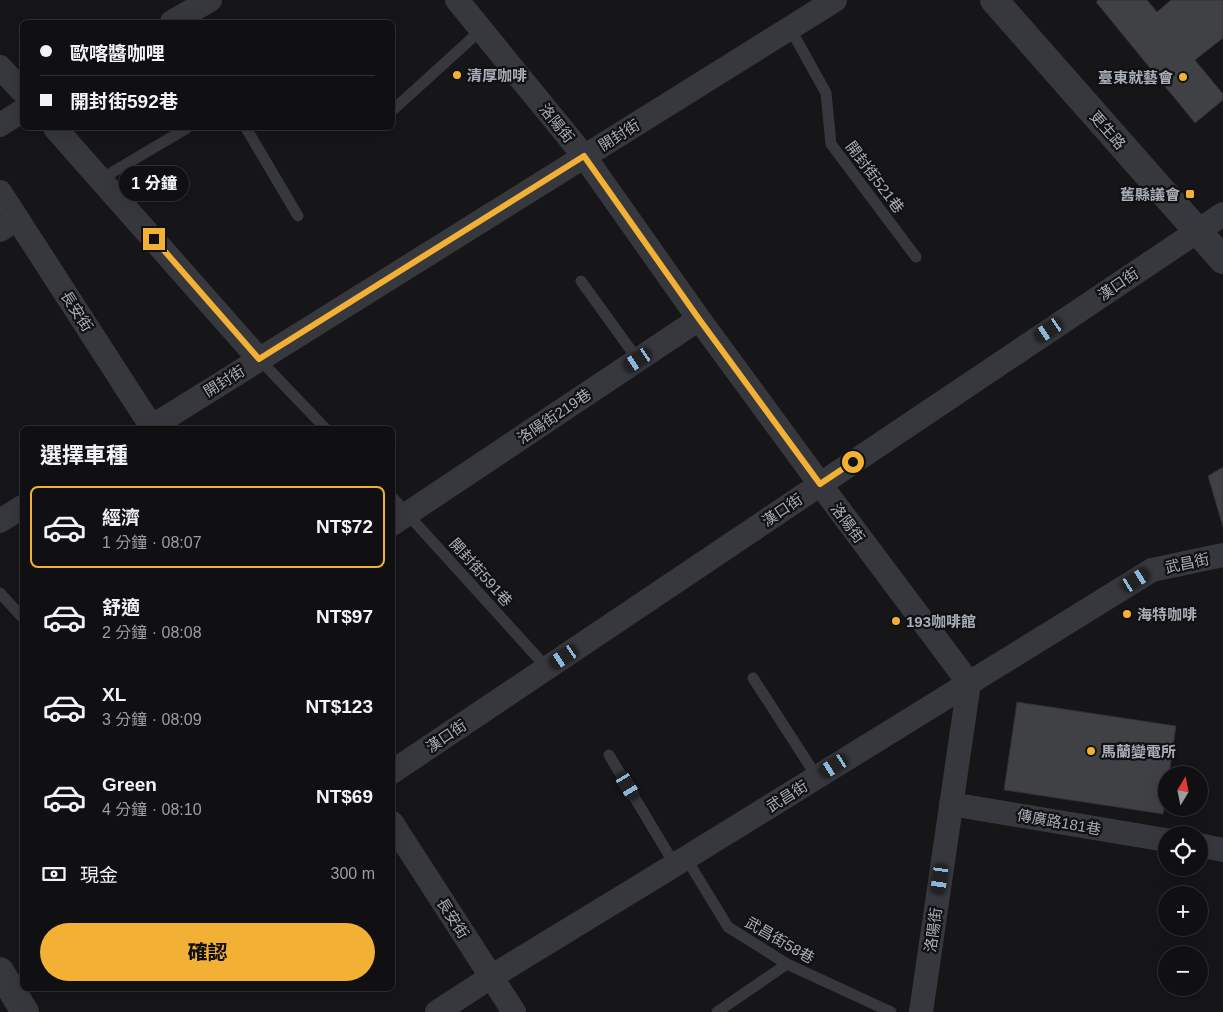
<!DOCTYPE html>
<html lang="zh-TW">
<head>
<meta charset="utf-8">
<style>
  :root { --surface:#101012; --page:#19191b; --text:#f1f3f6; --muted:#9c9d9f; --line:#303032; --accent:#f2b134 }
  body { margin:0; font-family:Arial,"Noto Sans TC",sans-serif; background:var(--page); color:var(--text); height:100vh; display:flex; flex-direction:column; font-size:19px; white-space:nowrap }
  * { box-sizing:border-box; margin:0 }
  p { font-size:16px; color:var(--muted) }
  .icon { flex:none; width:28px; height:28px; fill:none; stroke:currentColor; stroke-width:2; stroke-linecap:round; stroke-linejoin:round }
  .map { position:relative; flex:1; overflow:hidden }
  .panel { position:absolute; left:20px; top:426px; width:375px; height:565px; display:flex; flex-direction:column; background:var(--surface); border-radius:8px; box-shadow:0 5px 20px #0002,0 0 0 1px var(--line) }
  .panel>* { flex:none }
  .guide { position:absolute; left:20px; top:20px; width:375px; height:110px; border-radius:8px; box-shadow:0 5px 20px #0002,0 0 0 1px var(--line); display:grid; align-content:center; height:110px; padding:0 20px; background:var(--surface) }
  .needle { width:32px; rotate:10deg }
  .buttons { position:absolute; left:1158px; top:766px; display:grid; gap:10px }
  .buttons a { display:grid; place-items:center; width:50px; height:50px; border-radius:50%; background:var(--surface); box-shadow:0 5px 20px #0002,0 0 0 1px var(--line); font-size:25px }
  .end { position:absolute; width:22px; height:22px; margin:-11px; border:6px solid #f2b134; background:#111; box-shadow:0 0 0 2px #111 }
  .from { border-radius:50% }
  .bubble { position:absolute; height:35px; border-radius:18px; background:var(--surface); box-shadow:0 5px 20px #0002,0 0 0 1px var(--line); font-size:16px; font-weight:800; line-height:35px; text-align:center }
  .car { position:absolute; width:15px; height:30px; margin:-15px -8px; border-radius:6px; box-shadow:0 0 4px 1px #0007; background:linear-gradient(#222 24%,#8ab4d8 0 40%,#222 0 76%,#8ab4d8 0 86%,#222 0) }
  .guide b { display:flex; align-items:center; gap:18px; height:48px; font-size:19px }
  .guide b+b { border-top:1px solid var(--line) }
  .guide i { width:12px; height:12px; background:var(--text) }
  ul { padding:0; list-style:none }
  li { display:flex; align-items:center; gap:15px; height:82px; margin:0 10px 8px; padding:0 10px; border:2px solid transparent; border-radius:8px }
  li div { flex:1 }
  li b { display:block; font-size:19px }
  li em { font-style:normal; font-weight:800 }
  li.current { border-color:var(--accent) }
  li>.icon { width:45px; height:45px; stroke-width:1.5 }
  h2 { padding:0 20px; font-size:22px; line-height:60px }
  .pay { display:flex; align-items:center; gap:12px; height:55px; padding:0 20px; font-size:19px }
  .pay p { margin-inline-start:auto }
  .primary-button { display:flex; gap:10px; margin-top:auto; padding:10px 20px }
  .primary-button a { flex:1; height:58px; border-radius:30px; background:var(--accent); color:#111; font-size:20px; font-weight:800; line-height:58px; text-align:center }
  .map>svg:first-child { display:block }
</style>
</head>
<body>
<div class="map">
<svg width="1223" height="1012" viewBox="0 0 1223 1012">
  <rect width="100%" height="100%" fill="#161618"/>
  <path fill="#404145" stroke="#303034" d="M1098 0H1147L1157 12 1171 0H1223V38L1195 60 1223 94V100L1195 123 1096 2Z
    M1223 467V527L1208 476Z
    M1017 702 1176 726 1169 775H1166V791L1163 814 1004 790Z"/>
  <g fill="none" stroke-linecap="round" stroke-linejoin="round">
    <path stroke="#37383d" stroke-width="11" d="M790 28 826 93 831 144 916 257
      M394 109 481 30
      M246 128 298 216
      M101 179 187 128
      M581 281 638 360
      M259 359 326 429
      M392 497 547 668
      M0 593 22 617
      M753 678 817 777
      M609 755 675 865
      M686 858 728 927 787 964 891 1012
      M717 1012 787 964"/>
    <path stroke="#37383d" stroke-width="24" d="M457 0 584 156 699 319 820 484 969 683 921 1012
      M172 22 210 0
      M0 67 22 91
      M0 125 22 111
      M55 128 259 359
      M0 192 153 429
      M0 230 17 219
      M148 429 835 0
      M0 521 22 507
      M392 524 699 319
      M392 772 1223 214
      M951 804 1166 840
      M392 823 514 1012
      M1199 845 1223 850
      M437 1012 491 977 686 858 1152 570 1223 555"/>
    <path stroke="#37383d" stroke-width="28" d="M994 0 1223 260
      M0 971 25 1012"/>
  </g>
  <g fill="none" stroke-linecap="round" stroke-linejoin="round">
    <path stroke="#f2b134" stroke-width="6" d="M154 239 259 359 584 156 699 319 820 484 853 462"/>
  </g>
  <g fill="#f2b134" stroke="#111113" stroke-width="2">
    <circle cx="457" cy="75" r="5"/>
    <circle cx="1183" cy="77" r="5"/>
    <rect x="1185" y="189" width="10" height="10" rx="2.5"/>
    <circle cx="1127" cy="614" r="5"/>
    <circle cx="896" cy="621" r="5"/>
    <circle cx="1091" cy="751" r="5"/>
  </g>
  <g text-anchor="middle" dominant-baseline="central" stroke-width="4.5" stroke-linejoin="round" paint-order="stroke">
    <g font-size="15" font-weight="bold" fill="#a8adb8" stroke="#111113" text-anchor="start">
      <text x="467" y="75">清厚咖啡</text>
      <text x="1173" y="77" text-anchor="end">臺東就藝會</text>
      <text x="1180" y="194" text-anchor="end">舊縣議會</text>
      <text x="1137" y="614">海特咖啡</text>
      <text x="906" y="621">193咖啡館</text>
      <text x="1101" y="751">馬蘭變電所</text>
    </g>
    <g font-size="15" fill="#a8adb8" stroke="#111113">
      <text transform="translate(557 123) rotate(51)">洛陽街</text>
      <text transform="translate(1108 130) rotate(49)">更生路</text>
      <text transform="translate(619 135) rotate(-32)">開封街</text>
      <text transform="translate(875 177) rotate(53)">開封街521巷</text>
      <text transform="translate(1118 284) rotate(-34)">漢口街</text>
      <text transform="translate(77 311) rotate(57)">長安街</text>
      <text transform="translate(224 381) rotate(-32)">開封街</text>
      <text transform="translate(554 416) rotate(-34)">洛陽街219巷</text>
      <text transform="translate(782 510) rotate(-34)">漢口街</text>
      <text transform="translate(848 523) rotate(53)">洛陽街</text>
      <text transform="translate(1187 563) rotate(-12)">武昌街</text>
      <text transform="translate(481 572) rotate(48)">開封街591巷</text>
      <text transform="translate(446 736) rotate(-34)">漢口街</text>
      <text transform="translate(787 796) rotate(-32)">武昌街</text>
      <text transform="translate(1059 822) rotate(10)">傳廣路181巷</text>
      <text transform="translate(453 918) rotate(57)">長安街</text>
      <text transform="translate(933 930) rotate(-82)">洛陽街</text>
      <text transform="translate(780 940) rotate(30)">武昌街58巷</text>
    </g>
  </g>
</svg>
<div class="buttons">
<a><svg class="needle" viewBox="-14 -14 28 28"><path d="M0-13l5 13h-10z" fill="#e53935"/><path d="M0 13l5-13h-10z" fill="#9c9d9f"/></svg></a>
<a><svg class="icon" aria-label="locate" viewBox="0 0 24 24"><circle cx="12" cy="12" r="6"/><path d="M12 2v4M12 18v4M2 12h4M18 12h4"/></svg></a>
<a>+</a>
<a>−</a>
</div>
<i class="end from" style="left:853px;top:462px"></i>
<i class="end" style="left:154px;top:239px"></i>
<div class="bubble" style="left:119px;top:166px;width:70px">1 分鐘</div>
<i class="car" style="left:1049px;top:330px;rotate:236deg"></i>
<i class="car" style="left:638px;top:360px;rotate:236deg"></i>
<i class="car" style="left:1136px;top:580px;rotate:58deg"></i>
<i class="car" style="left:564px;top:657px;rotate:236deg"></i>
<i class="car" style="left:834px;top:766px;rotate:238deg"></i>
<i class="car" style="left:628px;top:786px;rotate:149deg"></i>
<i class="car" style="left:940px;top:879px;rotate:188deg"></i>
<div class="guide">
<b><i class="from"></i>歐喀醬咖哩</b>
<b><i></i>開封街592巷</b>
</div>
<section class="panel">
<h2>選擇車種</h2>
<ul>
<li class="current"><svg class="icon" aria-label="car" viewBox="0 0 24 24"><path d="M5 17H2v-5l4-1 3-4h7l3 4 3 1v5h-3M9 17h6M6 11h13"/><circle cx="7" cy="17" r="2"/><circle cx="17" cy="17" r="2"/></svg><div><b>經濟</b><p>1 分鐘 · 08:07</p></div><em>NT$72</em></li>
<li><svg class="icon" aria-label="car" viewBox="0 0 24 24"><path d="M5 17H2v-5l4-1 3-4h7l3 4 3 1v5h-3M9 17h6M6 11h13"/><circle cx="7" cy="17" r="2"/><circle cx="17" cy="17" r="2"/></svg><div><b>舒適</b><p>2 分鐘 · 08:08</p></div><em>NT$97</em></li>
<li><svg class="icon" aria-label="car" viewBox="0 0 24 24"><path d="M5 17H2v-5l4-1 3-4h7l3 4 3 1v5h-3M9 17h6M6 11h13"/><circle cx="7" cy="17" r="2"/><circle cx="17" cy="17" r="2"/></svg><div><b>XL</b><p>3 分鐘 · 08:09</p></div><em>NT$123</em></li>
<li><svg class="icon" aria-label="car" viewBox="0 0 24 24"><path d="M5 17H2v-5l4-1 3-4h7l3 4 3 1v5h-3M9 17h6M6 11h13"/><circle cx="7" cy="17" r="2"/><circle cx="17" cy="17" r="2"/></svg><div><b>Green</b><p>4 分鐘 · 08:10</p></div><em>NT$69</em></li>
</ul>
<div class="pay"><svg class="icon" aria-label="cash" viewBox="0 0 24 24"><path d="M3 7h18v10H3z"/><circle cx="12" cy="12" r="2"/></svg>現金<p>300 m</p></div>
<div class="primary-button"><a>確認</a></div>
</section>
</div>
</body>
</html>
